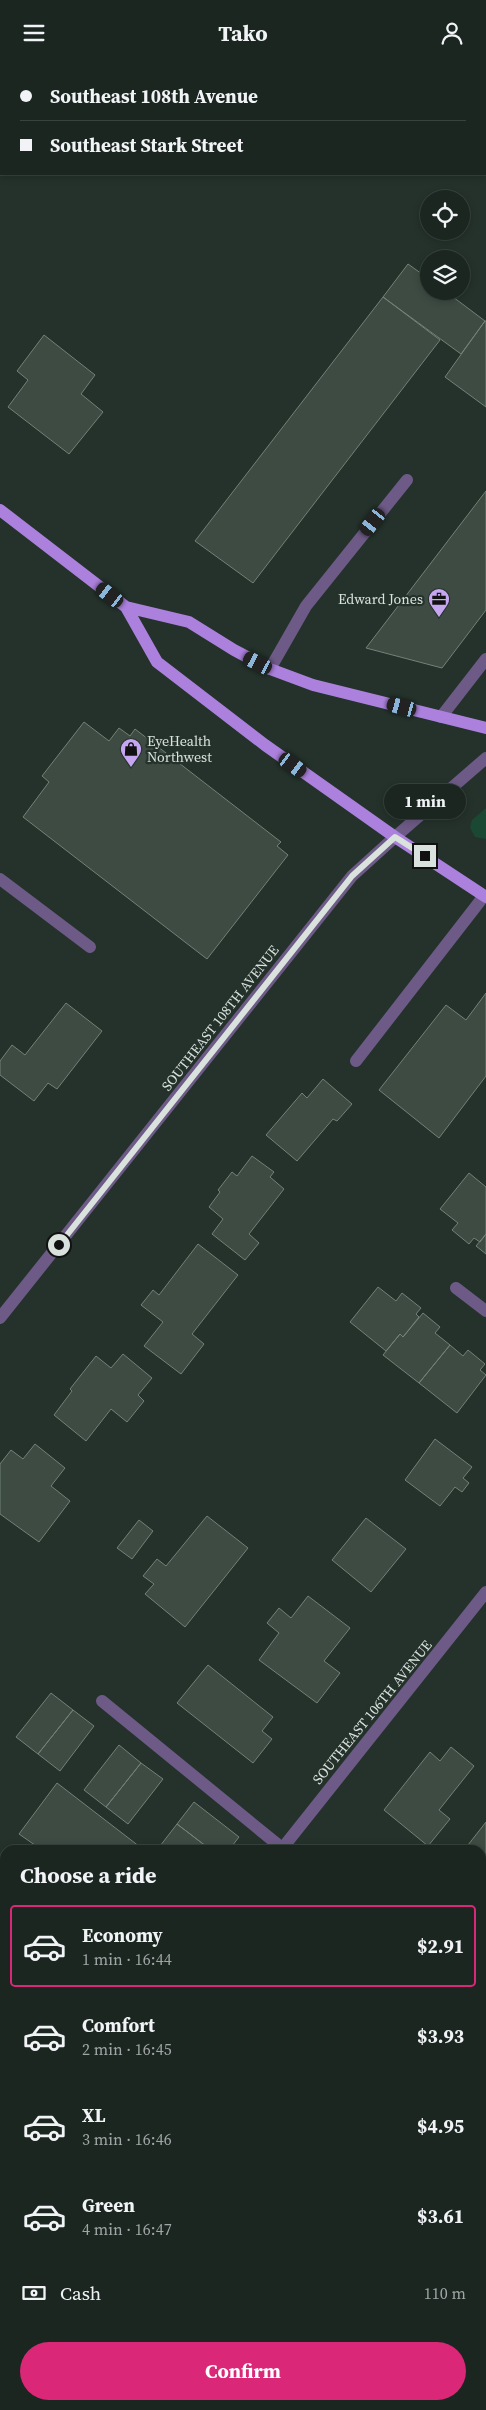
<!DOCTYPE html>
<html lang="en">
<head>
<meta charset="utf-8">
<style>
  :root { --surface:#1b2620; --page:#242e29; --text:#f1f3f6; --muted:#a0a5a5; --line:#39433e; --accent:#db2777 }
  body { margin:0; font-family:"Source Serif 4",serif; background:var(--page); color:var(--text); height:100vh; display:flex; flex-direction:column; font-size:19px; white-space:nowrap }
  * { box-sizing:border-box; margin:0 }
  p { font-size:16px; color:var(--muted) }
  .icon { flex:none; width:28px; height:28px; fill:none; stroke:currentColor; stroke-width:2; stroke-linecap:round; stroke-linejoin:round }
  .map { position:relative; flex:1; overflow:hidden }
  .details { position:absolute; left:0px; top:1780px; width:486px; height:565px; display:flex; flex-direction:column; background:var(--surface); border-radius:15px 15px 0 0; box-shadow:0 2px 8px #0003,0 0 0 1px var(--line) }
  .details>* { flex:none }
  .top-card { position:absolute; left:0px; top:0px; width:486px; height:110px; box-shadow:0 2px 8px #0003,0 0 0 1px var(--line); display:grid; align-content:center; height:110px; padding:0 20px; background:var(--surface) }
  .tools { position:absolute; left:420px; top:125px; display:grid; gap:10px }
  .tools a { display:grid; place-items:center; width:50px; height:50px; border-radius:50%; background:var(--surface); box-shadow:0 2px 8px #0003,0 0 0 1px var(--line); font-size:25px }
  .end { position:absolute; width:22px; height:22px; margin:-11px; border:6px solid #d9e2dd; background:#111; box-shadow:0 0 0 2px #111 }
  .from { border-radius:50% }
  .bubble { position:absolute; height:35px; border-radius:18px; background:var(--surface); box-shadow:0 2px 8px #0003,0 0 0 1px var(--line); font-size:16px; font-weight:700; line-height:35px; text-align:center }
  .car { position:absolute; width:15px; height:30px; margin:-15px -8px; border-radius:6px; box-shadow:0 0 4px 1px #0007; background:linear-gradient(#222 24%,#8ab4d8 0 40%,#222 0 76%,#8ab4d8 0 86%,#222 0) }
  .top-card b { display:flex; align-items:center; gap:18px; height:48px; font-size:19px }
  .top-card b+b { border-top:1px solid var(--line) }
  .top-card i { width:12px; height:12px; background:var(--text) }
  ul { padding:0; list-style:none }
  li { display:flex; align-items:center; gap:15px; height:82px; margin:0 10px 8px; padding:0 10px; border:2px solid transparent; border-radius:5px }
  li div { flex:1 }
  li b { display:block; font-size:19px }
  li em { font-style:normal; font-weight:700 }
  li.active { border-color:var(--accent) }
  li>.icon { width:45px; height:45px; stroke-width:1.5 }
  h2 { padding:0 20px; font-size:22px; line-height:60px }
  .pay { display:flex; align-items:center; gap:12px; height:55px; padding:0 20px; font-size:19px }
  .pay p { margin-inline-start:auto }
  .button { display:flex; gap:10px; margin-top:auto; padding:10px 20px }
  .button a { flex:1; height:58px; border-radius:30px; background:var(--accent); color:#fff; font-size:20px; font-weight:700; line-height:58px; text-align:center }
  header { display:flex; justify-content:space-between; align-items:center; height:65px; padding:0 20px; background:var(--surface); font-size:22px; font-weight:700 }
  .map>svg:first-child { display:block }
</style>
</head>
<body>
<header><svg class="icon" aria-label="menu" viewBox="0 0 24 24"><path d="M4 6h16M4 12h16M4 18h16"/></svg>Tako<svg class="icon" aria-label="person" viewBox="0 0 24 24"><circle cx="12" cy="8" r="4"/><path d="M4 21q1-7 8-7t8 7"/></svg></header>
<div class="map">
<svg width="486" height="2345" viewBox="0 0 486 2345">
  <rect width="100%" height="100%" fill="#24322b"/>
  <path fill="#1b4833" d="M486 743V774L475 772 470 763 472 755Z"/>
  <path fill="#3d4b43" stroke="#728279" d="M408 199 429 214V226H445L485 256 461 289 383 232Z
    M383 232 440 275 253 518 195 476Z
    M485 256H486V342L445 312Z
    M44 270 95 310 81 329 103 347 69 389 8 342 28 315 17 306Z
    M486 426V545L442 603 366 583Z
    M84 657 109 676 119 663 130 671 135 664 281 777 277 781 288 790 207 894 23 752 49 717 42 711Z
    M486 928V1011L439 1073 379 1025 446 940 466 955Z
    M66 938 102 966 57 1024 48 1018 34 1036 0 1010V996L12 980 25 990Z
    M323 1014 352 1039 337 1056 333 1054 297 1096 266 1070 302 1028 307 1033Z
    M252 1091 274 1107 270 1112 284 1124 249 1169 259 1178 245 1195 212 1169 223 1154 209 1142 220 1127 218 1125 232 1107 237 1111Z
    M469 1108 486 1122V1169L480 1177 474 1173 469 1179 452 1165 458 1158 440 1144Z
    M486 1169V1189L476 1181Z
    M198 1179 238 1210 192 1269 204 1279 181 1309 144 1281 163 1257 141 1240 153 1225 159 1230Z
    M378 1222 396 1236 402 1228 421 1243 416 1249 419 1252 403 1272 400 1269 386 1286 350 1257Z
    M423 1248 440 1262 435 1268 450 1280 419 1318 383 1290 400 1269 403 1272Z
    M450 1280 463 1291 468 1285 485 1299 480 1305 486 1310 457 1348 419 1318Z
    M123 1289 152 1313 138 1330 144 1336 127 1357 111 1344 86 1376 54 1350 72 1326 70 1324 96 1291 111 1303Z
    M435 1374 472 1402 463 1413 469 1418 462 1427 455 1422 440 1441 405 1415Z
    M35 1379 65 1403 51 1421 70 1436 39 1477 0 1449V1399L11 1385 23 1394Z
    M207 1451 248 1483 185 1562 145 1529 154 1519 143 1511 157 1494 166 1501Z
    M366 1453 406 1484 371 1527 332 1495Z
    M139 1455 153 1466 132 1494 117 1483Z
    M308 1531 350 1563 324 1596 340 1608 317 1638 259 1595 279 1568 267 1558 279 1543 291 1553Z
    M208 1600 273 1652 262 1666 272 1674 253 1698 177 1638Z
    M51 1628 73 1645 38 1689 16 1672Z
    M73 1645 94 1661 60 1706 38 1689Z
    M119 1680 141 1698 106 1742 84 1725Z
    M451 1682 474 1701 439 1745 450 1754 428 1781 384 1745 430 1687 440 1696Z
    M141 1698 163 1714 128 1759 106 1742Z
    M57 1718 144 1785H42L19 1769Z
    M194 1737 239 1772 229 1785H211L177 1759Z
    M486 1757V1794L481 1791V1785H474L468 1780Z
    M177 1759 211 1785H166L160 1781Z
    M0 1983 5 1986V1998L0 2004 5 2007V2012L0 2019Z
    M486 2013V2069L481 2065V2019Z
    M481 2082 486 2086V2124L481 2130Z
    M0 2244 5 2248V2293L0 2289Z
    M481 2270 486 2274V2345H440L434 2340H481Z
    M336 2340H403L400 2345H333Z"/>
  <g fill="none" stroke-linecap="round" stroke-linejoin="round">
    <path stroke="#6d5a86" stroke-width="12" d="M12 1 13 0
      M0 17 1 15
      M270 604 306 541 407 415
      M441 652 486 594
      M0 814 90 882
      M356 996 484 831
      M456 1223 486 1246
      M102 1636 282 1783
      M0 1946 5 1950
      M280 2345 284 2340"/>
    <path stroke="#6d5a86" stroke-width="12" d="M0 1253 352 811 395 772
      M281 1785 486 1527
      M0 2139 5 2132"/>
    <path stroke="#6d5a86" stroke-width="12" d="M395 772 486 693"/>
    <path stroke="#ab81dd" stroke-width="12" d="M0 445 126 542 157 597 265 680 395 772 486 832
      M126 542 189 557 234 585 270 604 313 620 486 663"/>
  </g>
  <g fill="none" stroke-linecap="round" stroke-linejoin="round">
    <path stroke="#d9e2dd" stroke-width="6" d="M59 1180 352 811 395 772 425 791"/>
  </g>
  <defs>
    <g id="office-pin" transform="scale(1.125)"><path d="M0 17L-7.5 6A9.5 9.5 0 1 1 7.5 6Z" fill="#c6a6f0" stroke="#24322b"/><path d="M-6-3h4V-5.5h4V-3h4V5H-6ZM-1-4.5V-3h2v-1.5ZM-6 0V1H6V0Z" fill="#111"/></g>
    <g id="shop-pin" transform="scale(1.125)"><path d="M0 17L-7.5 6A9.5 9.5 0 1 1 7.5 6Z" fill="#c6a6f0" stroke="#24322b"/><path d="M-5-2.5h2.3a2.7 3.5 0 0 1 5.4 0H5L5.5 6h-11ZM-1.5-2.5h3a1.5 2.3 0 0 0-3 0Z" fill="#111"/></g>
  </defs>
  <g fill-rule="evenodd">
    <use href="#office-pin" x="439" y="534"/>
    <use href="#shop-pin" x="131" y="684"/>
  </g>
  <g text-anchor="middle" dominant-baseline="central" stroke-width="4.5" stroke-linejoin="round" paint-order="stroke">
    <g font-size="14" fill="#d9e2dd" stroke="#24322b" text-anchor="end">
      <text x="423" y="534">Edward Jones</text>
      <text x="147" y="676" text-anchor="start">EyeHealth<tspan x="147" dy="16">Northwest</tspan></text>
    </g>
    <g font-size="14" fill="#d9e2dd" stroke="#24322b">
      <text transform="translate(220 953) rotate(-52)">SOUTHEAST 108TH AVENUE</text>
      <text transform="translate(372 1647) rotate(-51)">SOUTHEAST 106TH AVENUE</text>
    </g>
  </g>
</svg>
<div class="tools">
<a><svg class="icon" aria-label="locate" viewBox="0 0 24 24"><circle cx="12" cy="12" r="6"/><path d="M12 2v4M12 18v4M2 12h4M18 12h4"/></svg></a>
<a><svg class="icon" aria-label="layers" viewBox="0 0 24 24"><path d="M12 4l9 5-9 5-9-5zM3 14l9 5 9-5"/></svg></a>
</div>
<i class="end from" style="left:59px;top:1180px"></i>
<i class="end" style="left:425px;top:791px"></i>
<div class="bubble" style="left:384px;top:719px;width:82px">1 min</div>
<i class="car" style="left:373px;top:457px;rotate:218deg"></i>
<i class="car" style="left:110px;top:530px;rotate:308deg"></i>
<i class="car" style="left:258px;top:598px;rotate:297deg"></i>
<i class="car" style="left:402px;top:642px;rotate:285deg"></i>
<i class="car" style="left:293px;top:700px;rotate:126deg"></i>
<div class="top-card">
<b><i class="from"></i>Southeast 108th Avenue</b>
<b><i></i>Southeast Stark Street</b>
</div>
<section class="details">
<h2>Choose a ride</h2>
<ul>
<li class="active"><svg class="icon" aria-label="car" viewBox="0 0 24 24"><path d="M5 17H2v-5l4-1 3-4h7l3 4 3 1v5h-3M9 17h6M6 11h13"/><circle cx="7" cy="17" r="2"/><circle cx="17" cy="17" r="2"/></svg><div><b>Economy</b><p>1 min · 16:44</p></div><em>$2.91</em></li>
<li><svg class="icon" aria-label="car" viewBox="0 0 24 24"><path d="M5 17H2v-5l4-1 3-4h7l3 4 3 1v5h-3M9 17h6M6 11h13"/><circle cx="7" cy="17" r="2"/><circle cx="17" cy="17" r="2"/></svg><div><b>Comfort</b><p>2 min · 16:45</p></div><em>$3.93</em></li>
<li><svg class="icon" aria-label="car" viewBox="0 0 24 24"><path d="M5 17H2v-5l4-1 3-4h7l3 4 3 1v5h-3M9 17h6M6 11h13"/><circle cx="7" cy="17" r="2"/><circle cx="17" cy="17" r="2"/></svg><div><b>XL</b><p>3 min · 16:46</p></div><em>$4.95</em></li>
<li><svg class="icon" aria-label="car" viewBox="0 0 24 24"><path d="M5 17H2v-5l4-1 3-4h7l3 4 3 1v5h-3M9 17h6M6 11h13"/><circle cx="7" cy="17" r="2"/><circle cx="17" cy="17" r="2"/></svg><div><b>Green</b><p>4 min · 16:47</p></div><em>$3.61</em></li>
</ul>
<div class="pay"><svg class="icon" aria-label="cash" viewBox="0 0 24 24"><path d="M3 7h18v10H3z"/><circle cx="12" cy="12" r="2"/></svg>Cash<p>110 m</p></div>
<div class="button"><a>Confirm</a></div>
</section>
</div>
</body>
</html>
